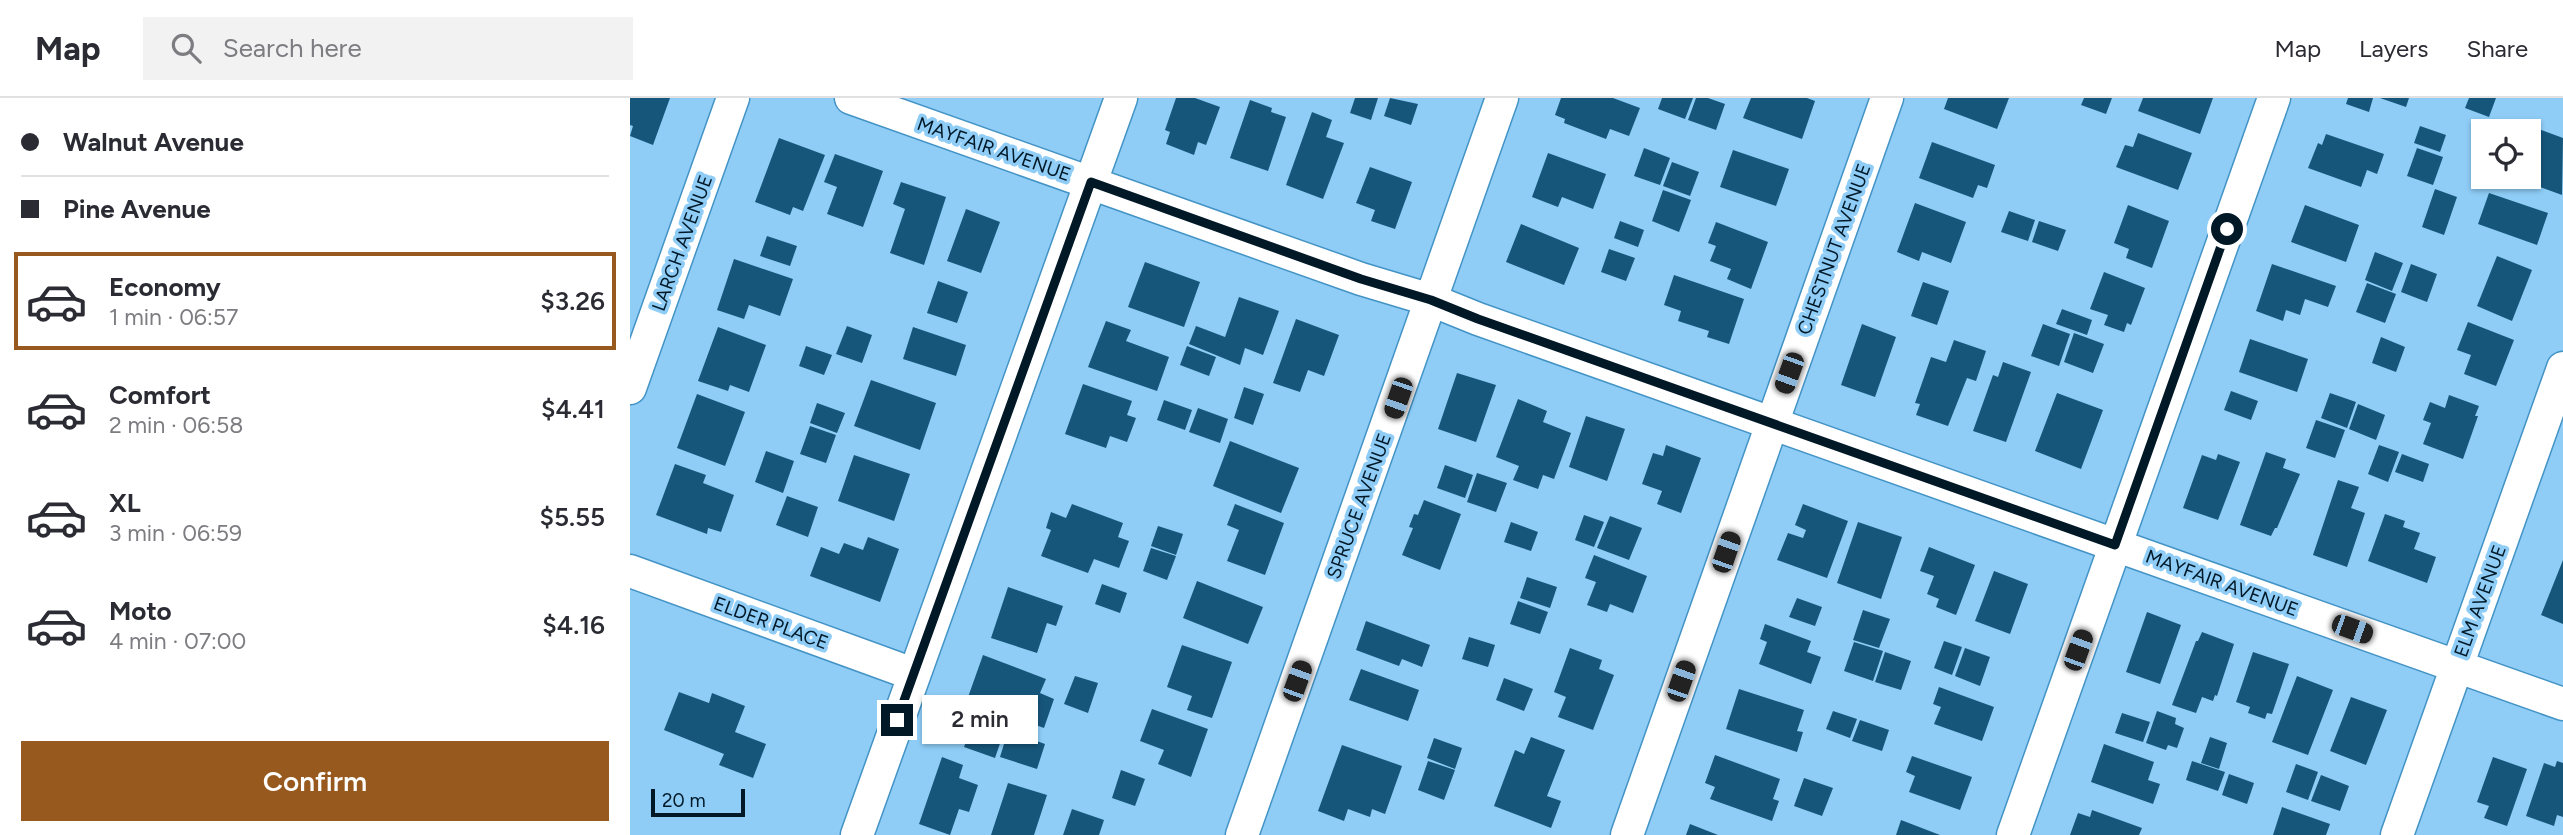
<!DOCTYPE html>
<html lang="en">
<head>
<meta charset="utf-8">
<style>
  :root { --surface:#fff; --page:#f2f2f3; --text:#2b2b33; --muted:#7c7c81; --line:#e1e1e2; --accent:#98591f }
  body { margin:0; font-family:Figtree,sans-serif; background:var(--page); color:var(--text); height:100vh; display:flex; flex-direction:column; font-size:26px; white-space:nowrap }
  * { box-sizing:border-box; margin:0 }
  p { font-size:23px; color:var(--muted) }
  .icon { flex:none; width:38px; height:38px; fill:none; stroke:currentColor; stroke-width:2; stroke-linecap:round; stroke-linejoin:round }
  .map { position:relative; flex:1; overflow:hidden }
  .panel { display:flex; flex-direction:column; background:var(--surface); width:630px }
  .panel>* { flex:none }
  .banner { display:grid; align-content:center; height:154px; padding:0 21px; background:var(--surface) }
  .buttons { position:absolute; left:1841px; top:21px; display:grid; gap:14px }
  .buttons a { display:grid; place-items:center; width:70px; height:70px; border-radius:0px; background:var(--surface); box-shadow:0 2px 5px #0004; font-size:35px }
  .scale { position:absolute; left:21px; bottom:18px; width:94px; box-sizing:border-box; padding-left:7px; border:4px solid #011827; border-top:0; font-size:19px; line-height:24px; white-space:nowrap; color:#011827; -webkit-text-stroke:5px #8fcdf7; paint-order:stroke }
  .end { position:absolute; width:32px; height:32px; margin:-16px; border:9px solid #011827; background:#fff; box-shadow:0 0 0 4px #fff }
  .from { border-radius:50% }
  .bubble { position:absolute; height:49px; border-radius:0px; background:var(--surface); box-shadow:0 2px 5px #0004; font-size:23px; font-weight:600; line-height:49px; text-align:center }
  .car { position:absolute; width:21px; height:42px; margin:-21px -10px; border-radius:9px; box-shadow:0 0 5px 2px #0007; background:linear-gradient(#222 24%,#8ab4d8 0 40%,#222 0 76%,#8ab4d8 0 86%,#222 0) }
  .banner b { display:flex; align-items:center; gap:24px; height:66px; font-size:26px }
  .banner b+b { border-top:2px solid var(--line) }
  .banner i { width:18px; height:18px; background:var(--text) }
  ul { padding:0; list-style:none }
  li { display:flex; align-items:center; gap:21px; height:98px; margin:0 14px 10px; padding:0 7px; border:4px solid transparent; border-radius:0px }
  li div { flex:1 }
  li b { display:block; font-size:26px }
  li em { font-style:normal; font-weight:600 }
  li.current { border-color:var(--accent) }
  li>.icon { width:63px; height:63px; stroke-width:1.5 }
  .button { display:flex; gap:14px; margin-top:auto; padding:14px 21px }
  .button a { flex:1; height:80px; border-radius:0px; background:var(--accent); color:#fff; font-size:28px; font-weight:600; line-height:80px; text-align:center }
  header { display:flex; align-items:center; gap:42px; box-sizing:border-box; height:98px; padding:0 35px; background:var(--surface); border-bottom:2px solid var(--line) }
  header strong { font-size:33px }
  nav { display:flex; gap:38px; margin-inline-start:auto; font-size:24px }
  .search { width:490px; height:63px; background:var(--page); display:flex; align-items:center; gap:18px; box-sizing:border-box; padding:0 24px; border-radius:0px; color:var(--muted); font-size:26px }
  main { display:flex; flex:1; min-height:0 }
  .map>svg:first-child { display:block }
</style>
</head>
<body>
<header>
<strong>Map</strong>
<div class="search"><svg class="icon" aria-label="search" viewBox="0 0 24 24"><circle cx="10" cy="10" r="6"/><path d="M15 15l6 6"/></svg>Search here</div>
<nav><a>Map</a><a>Layers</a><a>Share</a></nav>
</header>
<main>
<section class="panel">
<div class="banner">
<b><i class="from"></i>Walnut Avenue</b>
<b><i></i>Pine Avenue</b>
</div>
<ul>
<li class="current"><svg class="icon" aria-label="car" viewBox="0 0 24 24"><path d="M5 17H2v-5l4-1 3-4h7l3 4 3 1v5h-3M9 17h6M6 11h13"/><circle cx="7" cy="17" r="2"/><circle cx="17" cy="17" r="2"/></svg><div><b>Economy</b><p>1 min · 06:57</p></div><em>$3.26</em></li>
<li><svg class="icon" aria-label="car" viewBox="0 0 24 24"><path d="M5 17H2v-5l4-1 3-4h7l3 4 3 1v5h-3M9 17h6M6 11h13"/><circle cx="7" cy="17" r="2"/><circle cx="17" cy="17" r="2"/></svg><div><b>Comfort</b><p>2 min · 06:58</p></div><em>$4.41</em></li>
<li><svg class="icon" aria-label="car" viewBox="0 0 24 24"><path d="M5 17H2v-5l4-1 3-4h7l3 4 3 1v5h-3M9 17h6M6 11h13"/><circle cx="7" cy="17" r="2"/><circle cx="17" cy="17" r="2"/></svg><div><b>XL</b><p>3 min · 06:59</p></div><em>$5.55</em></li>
<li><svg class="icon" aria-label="car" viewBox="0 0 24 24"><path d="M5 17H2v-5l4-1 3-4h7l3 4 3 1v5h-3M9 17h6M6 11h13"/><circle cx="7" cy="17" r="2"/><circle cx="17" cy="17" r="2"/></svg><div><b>Moto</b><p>4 min · 07:00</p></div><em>$4.16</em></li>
</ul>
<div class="button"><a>Confirm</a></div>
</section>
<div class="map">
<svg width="1933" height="737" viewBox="0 0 1933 737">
  <rect width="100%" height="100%" fill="#8fcdf7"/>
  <path fill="#16567b" d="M0 0H40L23 47 0 38 3 28 0 27Z
    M546 0H565L590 9 576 47 568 44 564 57 536 46 540 34 535 32Z
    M725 0H748L741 22 720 15Z
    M760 0 788 6 781 27 754 18Z
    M931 0H983L1010 10 999 38 980 31 976 41 934 25 935 21 925 17Z
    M1032 0H1063L1055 21 1028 11Z
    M1066 0H1078L1095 6 1086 32 1058 22Z
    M1121 0H1177L1185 3 1172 41 1113 20Z
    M1318 0H1379L1367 31 1314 11Z
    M1454 0H1482L1476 16 1451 7Z
    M1513 0H1583L1570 36 1508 13Z
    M1718 0H1743L1739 14 1716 6Z
    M1750 0H1779L1776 9Z
    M1839 0H1866L1859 19 1835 10Z
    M620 2 642 10 641 14 656 19 638 73 600 60Z
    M682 14 702 22 696 39 714 45 693 101 656 87Z
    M1790 28 1816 37 1810 54 1784 45Z
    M1901 28 1933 40 1932 97 1883 79H1899Z
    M1508 35 1562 55 1548 92 1486 69 1495 47 1503 49Z
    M1696 36 1754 56 1747 76 1737 72 1731 89 1678 70 1688 45 1692 47Z
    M149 40 195 57 173 113 163 109 160 117 125 104Z
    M1302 44 1365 67 1357 90 1348 87 1343 100 1289 80Z
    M1014 50 1040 60 1030 87 1004 78Z
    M1787 50 1813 59 1803 87 1777 78Z
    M1103 52 1159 71 1146 108 1090 89Z
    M918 55 976 76 963 111 932 99 928 109 902 99Z
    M205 56 253 73 233 129 197 116 207 89 194 84Z
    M1042 64 1069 74 1060 98 1033 88Z
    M740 69 782 84 765 131 741 123 745 112 726 105Z
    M271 84 316 99 294 167 260 155 275 111 263 106Z
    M1805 91 1827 99 1814 137 1792 129Z
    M1033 92 1061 102 1049 134 1022 123Z
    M1859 95 1918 115 1907 147 1848 126Z
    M1285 105 1336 124 1321 165 1292 154 1289 163 1267 154Z
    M1498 107 1539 123 1522 170 1496 160 1499 151 1484 145Z
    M1675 107 1729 127 1716 164 1661 144Z
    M336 111 370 124 351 175 317 163Z
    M1379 113 1405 122 1398 143 1371 134Z
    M990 123 1014 132 1008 149 984 140Z
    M1409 123 1436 132 1428 153 1402 144Z
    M1086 124 1138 144 1121 191 1097 181 1101 171 1080 163 1086 148 1078 145Z
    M891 126 949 150 934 187 876 164Z
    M137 138 167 148 160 168 130 158Z
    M979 151 1005 160 996 183 971 174Z
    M1745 154 1773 165 1762 193 1735 182Z
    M1867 158 1902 172 1882 223 1847 208Z
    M104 161 163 181 150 218 119 207 114 221 87 212Z
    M515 164 570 184 554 229 498 209Z
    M1642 166 1706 188 1698 209 1675 201 1670 217 1656 212 1653 223 1626 213Z
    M1781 166 1807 176 1797 204 1771 194Z
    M1474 174 1515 190 1501 227 1497 225 1494 234 1474 227 1478 217 1460 211Z
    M1044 177 1114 201 1099 246 1077 239 1079 233 1048 223 1051 213 1034 207Z
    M308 183 338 194 327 225 297 215Z
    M1293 184 1319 193 1307 227 1281 218Z
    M1737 185 1766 196 1755 225 1726 214Z
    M609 199 649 213 633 257 615 250 610 267 559 246 566 228 595 239Z
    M1432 211 1462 222 1457 237 1426 226Z
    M666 221 709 237 694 278 678 272 670 294 643 285Z
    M476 223 501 232 496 243 539 259 527 293 458 269Z
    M1838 224 1884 242 1866 288 1834 276 1841 257 1827 252Z
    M1232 226 1266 239 1245 299 1211 287Z
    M1413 226 1440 236 1429 268 1401 258Z
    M217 228 242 237 232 265 206 256Z
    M88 229 136 247 119 294 100 287 98 293 68 283Z
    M283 229 336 247 326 278 273 261Z
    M1444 235 1474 246 1463 275 1434 264Z
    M1751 239 1775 249 1766 274 1742 265Z
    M1620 241 1678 261 1667 294 1609 274Z
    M1324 242 1356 253 1346 283 1337 280 1318 328 1286 317 1290 306 1285 305 1301 259 1316 264Z
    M176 248 202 257 194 277 169 268Z
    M557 248 586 259 579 278 550 267Z
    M1373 264 1401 274 1376 344 1343 333 1363 277 1368 279Z
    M827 275 866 287 846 344 808 331Z
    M241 282 306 305 290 352 224 328Z
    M453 286 502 303 497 317 506 320 497 344 480 338 476 350 435 336Z
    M614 289 634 296 623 327 604 320Z
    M1601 293 1628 303 1621 322 1594 312Z
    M1427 295 1473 312 1451 371 1405 353Z
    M1700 295 1726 304 1717 330 1691 320Z
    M67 296 115 314 95 368 47 350Z
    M1819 297 1849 308 1845 318H1848L1833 361 1793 346 1801 325 1793 322 1800 304 1815 310Z
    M888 301 917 313 913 324 941 335 924 381 913 377 908 391 883 382 889 368 866 359Z
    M534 302 562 312 555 332 527 322Z
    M187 305 215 315 207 335 180 325Z
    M1728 306 1755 317 1746 342 1719 331Z
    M568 310 598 321 590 345 559 334Z
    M956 318 995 331 977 383 939 369Z
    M1686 322 1715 332 1705 360 1676 350Z
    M180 328 206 337 196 365 170 356Z
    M600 343 669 370 651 415 583 388Z
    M1036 347 1071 360 1051 415 1027 406 1032 393 1012 386 1023 355 1033 358Z
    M1749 347 1769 354 1758 384 1738 376Z
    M136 353 164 363 153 395 125 384Z
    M1636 354 1656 361 1653 370 1670 376 1647 430H1645L1641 438 1610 427Z
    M1588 356 1610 364 1588 422 1553 410 1572 357 1586 362Z
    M1772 356 1799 366 1793 384 1765 374Z
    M224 357 280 376 264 423 208 403Z
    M45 366 76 377 73 385 104 397 91 434 78 430 77 436 26 417Z
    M815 367 843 377 835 400 807 390Z
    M847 375 877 385 866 414 837 404Z
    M1708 382 1729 389 1721 410 1735 415 1717 469 1683 457Z
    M157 398 188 409 178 439 146 427Z
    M794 402 831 416 810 472 772 457 783 430 779 429 784 416 788 417Z
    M442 406 493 425 488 439 499 443 489 470 464 461 458 475 411 458 421 432 416 430 421 414 436 420Z
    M605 406 654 425 635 477 597 463 609 432 597 427Z
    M1173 406 1218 423 1197 480 1147 462 1158 435 1173 440 1176 432 1165 427Z
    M1755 416 1775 423 1773 429 1790 435 1784 451 1806 459 1797 485 1738 463Z
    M954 417 974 424 964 449 945 442Z
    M980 418 1012 430 999 462 967 450Z
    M881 424 908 434 901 453 874 444Z
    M1228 424 1272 439 1251 501 1207 485Z
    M528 428 553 436 546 457 521 448Z
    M238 439 269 451 250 504 180 478 191 449 209 456 214 445 233 452Z
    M1299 449 1345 467 1326 517 1306 509 1309 501 1297 496 1304 478 1290 473Z
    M521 450 546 458 537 482 513 473Z
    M964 457 1017 478 1003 515 980 506 977 514 957 507 966 484 955 480Z
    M1933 462V526L1911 517Z
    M1364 473 1398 486 1380 536 1345 523Z
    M897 479 927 489 920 510 890 500Z
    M567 483 633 509 618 546 553 520Z
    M472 486 497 495 490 515 465 506Z
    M378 489 433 508 426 528 417 525 407 555 361 540Z
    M1167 500 1192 509 1185 528 1159 519Z
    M888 503 918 514 910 536 880 526Z
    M1233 512 1260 521 1249 550 1223 542Z
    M1517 514 1551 527 1530 586 1496 574Z
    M736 523 800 547 792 569 772 561 769 568 726 552Z
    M1135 526 1181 543 1177 554 1191 559 1181 586 1129 566 1137 544 1130 541Z
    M1572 534 1604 546 1587 598 1585 597 1583 603 1572 599 1566 615 1542 607 1566 543H1568Z
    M839 539 865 547 858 569 832 561Z
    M1314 543 1332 549 1322 577 1304 570Z
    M1224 544 1253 553 1243 583 1214 573Z
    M552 547 602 564 582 620 557 612 562 598 537 589Z
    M940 550 972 562 969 571 984 577 963 632 928 619 936 599 924 594Z
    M1335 550 1360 559 1350 588 1325 578Z
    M1255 554 1281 563 1271 592 1245 584Z
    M1623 554 1659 566 1642 616 1637 615 1635 621 1618 615 1620 609 1606 604Z
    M353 557 416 581 410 595 424 601 414 630 337 602Z
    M731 571 789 592 778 623 719 602Z
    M445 578 468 585 458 615 434 606Z
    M1667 578 1703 592 1678 657 1642 644Z
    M874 580 903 591 894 613 866 602Z
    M1309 589 1364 609 1352 643 1304 626 1311 609 1303 606Z
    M1109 591 1174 612 1167 633 1173 634 1167 654 1096 631Z
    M49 594 79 605 82 595 115 608 105 634 136 646 123 680 89 667 94 656 34 632Z
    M1721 599 1757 612 1736 667 1700 653Z
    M522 611 578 631 561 679 528 666 534 652 510 643Z
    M1203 613 1227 621 1220 640 1196 631Z
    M1527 613 1546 620 1545 626 1554 630 1547 650 1538 647 1536 652 1516 645Z
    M1492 615 1520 624 1513 644 1485 635Z
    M345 620 375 631 365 660 334 649Z
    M1230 622 1259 632 1252 653 1222 643Z
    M378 633 415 646 407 671 370 659Z
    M901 639 935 652 917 698 931 703 921 730 864 708 885 652 894 656Z
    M1580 639 1597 645 1589 671 1571 665Z
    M804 640 832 650 825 671 797 660Z
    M1474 646 1524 664 1518 682 1530 686 1523 706 1461 684Z
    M712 647 772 668 755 716 742 711 740 719 718 711 714 723 688 713Z
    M1085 657 1150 681 1143 701 1149 703 1142 723 1080 701 1085 689 1075 685Z
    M1282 658 1342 679 1330 712 1279 694 1285 678 1276 674Z
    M312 659 333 667 329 680 348 687 339 714 329 711 320 737 289 726Z
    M1863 659 1897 671 1877 728 1854 720 1859 708 1847 704Z
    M798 663 825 672 814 702 788 692Z
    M1562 663 1595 674 1588 693 1556 682Z
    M1927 663 1933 665V719L1927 717 1924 728 1896 718 1914 665 1925 669Z
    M1666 666 1688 674 1678 702 1656 694Z
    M491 672 515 681 505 708 482 700Z
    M1599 676 1624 685 1617 706 1592 697Z
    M1691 677 1719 688 1710 713 1681 703Z
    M1174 680 1203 690 1192 718 1164 708Z
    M378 685 417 697 404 737H361Z
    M1652 709 1700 726 1696 737H1643Z
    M442 711 474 722 469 737H433Z
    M1462 712 1512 730 1509 737H1440L1448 715 1460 719Z
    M1271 722 1310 737H1266Z
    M1060 726 1088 737H1056Z"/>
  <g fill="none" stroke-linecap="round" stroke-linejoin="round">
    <g stroke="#4393c5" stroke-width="35">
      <path id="street" d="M221 0 731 181 801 202 848 221 1933 606
        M0 290 103 0
        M0 473 283 576
        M227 737 491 0
        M612 737 872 0
        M997 737 1257 0
        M1383 737 1644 0
        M1767 737 1933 270"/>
    </g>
    <use href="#street" stroke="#fff" stroke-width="32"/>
  </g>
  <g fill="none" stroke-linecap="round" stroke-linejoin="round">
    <path stroke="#011827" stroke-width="9" d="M267 622 461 84 731 181 801 202 848 221 1485 447 1597 131"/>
  </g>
  <g text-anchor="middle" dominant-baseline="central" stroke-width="7" stroke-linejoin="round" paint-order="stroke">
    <g font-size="19" fill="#011827" stroke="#8fcdf7">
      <text transform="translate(364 51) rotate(19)">MAYFAIR AVENUE</text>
      <text transform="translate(52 145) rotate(-70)">LARCH AVENUE</text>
      <text transform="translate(1204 151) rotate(-70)">CHESTNUT AVENUE</text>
      <text transform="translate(729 408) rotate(-70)">SPRUCE AVENUE</text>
      <text transform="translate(1592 485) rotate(20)">MAYFAIR AVENUE</text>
      <text transform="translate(1850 503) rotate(-70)">ELM AVENUE</text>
      <text transform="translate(141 525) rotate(20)">ELDER PLACE</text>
    </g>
  </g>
</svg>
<div class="buttons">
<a><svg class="icon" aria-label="locate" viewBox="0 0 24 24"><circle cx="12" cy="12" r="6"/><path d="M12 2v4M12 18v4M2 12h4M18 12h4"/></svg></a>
</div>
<div class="scale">20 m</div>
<i class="end from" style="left:1597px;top:131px"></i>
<i class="end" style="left:267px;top:622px"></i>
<div class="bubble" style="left:292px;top:597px;width:116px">2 min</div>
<i class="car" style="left:1159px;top:275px;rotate:200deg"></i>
<i class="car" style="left:768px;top:300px;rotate:199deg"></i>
<i class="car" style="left:1096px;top:454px;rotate:19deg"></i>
<i class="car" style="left:1722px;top:531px;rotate:110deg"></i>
<i class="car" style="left:1448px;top:552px;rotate:20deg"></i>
<i class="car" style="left:667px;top:583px;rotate:20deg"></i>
<i class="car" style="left:1051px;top:583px;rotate:19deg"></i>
</div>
</main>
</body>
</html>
